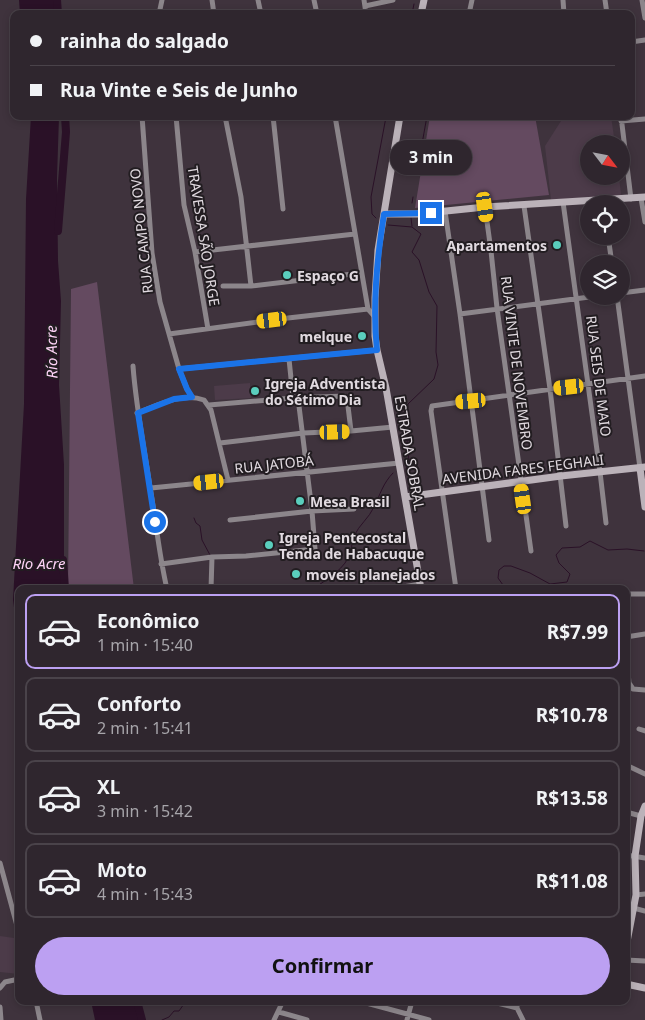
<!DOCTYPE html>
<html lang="pt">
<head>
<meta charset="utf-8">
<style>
  :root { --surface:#2f262e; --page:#3b323a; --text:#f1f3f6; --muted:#a7a5aa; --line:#4a434a; --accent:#bca0f2 }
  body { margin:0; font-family:"Noto Sans",sans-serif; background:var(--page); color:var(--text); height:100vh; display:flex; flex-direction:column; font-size:19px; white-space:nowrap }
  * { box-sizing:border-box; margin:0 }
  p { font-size:16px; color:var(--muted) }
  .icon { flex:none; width:28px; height:28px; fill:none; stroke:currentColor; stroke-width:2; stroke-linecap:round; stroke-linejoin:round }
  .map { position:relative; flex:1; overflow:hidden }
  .side { position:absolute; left:15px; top:585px; width:615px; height:420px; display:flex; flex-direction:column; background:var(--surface); border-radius:10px; box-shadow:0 2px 8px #0003,0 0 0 1px var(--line) }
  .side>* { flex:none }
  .banner { position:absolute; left:10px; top:10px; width:625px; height:110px; border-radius:10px; box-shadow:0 2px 8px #0003,0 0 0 1px var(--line); display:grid; align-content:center; height:110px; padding:0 20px; background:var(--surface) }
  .needle { width:32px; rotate:122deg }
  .buttons { position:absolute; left:580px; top:135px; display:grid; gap:10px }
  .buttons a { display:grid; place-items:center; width:50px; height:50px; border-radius:50%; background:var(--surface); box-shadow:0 2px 8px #0003,0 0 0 1px var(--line); font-size:25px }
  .end { position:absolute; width:22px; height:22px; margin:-11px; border:6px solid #1a73e8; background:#fff; box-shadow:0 0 0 2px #fff }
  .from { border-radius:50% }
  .bubble { position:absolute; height:35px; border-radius:18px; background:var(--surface); box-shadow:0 2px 8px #0003,0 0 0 1px var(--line); font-size:16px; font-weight:700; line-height:35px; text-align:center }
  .car { position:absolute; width:15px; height:30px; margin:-15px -8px; border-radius:6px; box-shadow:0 0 4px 1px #0007; background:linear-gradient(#f5c518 24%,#345 0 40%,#f5c518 0 76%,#345 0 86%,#f5c518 0) }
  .banner b { display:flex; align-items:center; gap:18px; height:48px; font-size:19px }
  .banner b+b { border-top:1px solid var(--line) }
  .banner i { width:12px; height:12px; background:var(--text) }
  ul { padding:9px 0 0; list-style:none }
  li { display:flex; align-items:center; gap:15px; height:75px; margin:0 10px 8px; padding:0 10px; border:2px solid var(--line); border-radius:10px }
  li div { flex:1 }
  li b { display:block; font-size:19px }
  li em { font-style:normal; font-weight:700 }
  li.selected { border-color:var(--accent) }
  li>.icon { width:45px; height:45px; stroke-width:1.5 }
  .action { display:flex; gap:10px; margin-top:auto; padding:10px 20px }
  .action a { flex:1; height:58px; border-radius:30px; background:var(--accent); color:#111; font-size:20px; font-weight:700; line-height:58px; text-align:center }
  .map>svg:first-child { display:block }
</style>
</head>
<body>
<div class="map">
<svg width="645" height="1020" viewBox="0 0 645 1020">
  <rect width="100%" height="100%" fill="#3f333d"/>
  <path fill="#4c3b49" d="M560 116H611L615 144H589V176H619L621 195 551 200 545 146 561 121Z
    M250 383 251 398 215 400 214 386Z
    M0 936 14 938 19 955V974L0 972Z"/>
  <path fill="#644a60" d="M430 116H535L549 195 415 208Z
    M97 282 134 589H68L71 289Z"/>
  <path fill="#2a1127" d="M19 0H57V14H20Z
    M31 116H59L57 178 58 261 61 301 59 385 64 465V589H19V644L13 600 24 404 26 199Z
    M91 1001H134L141 1020H95Z"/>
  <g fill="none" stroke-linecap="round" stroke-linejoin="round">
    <path stroke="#2a1127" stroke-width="1" d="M412 14 414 4
      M417 172 427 116
      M412 203 413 197
      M376 218 372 214 371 197 386 117
      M411 218 412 226
      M388 225 412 227 421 234 412 252 419 260 429 292 437 306 436 352 438 365 434 379 408 404 406 429 409 462 406 469
      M194 518 196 523 200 526 202 540 210 555
      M313 589C327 579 346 569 351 551 352 546 352 540 354 536 359 525 369 518 374 507 380 495 383 483 393 473
      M514 589 503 585 498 578 499 570 504 566H511L530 573 550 584 567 582 570 574 559 563 556 555 562 548 580 547 590 541 608 550 627 549 644 551
      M162 1020 169 1017 174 1011H179L186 1001"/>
    <path stroke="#2a1127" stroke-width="8" d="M57 0 58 14
      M58 231 66 132 65 116
      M63 560 65 589
      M137 1001 142 1020"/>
    <path stroke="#8c868b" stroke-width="5" d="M212 0 214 14
      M258 0 261 14
      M314 0 317 14
      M364 0 366 14
      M563 0 564 14
      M605 0 607 14
      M642 0 645 18
      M365 6 393 0
      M159 14 162 0
      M469 14 472 0
      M631 42 645 40
      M142 116 152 253 160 302 179 369 187 389 192 397
      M176 116 184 205 195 252 208 329
      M225 116 241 197 251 286
      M273 116 283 209
      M335 116 368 309 375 317
      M384 116V117
      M621 116 631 199
      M621 121 645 119
      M641 198 645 222
      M563 202 600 472 606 523
      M524 206 550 389 566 526
      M485 207 491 251 497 308 531 551
      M445 211 460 314 489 540
      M608 236 612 264
      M195 252 355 234
      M223 286H251L361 273
      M621 293 645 290
      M617 296 640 468
      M460 314 597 296
      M169 334 288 318 368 309
      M289 359 293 398
      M133 366C136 407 144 447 150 487 156 521 159 555 167 589
      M179 369 377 350
      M209 405 293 398 345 396 347 398 351 431
      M137 413C158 405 182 392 204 400L211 410 228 480
      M220 443 303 433 351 431 393 427
      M151 488 399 463
      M230 520 312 511 354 509
      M161 564 212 557 246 556 315 549 312 511 298 398
      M211 589 212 557
      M392 589 420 584
      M456 589 431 411 432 406 645 376
      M626 594H645
      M626 637 645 634
      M627 661 629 683 633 689 645 690
      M639 729 645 731
      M626 765 645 774
      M626 812 641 816
      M626 855 645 858
      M0 863 19 933
      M636 895 645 894
      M626 906 645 911
      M626 960 645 961
      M0 988 5 982 19 979
      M36 1001 40 1020
      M359 1001 429 1020
      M489 1001 517 1008
      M517 1001V1008L523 1020
      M0 1007 1 1020
      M279 1012 307 1020
      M274 1020 283 1001
      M407 1020 412 1001"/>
    <path stroke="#bbb2b9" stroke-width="7" d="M421 14 424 0
      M400 116 378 250 375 298V336L377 350 386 388 421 589
      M384 214H417L485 207 645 197
      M640 468 645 507
      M405 497 561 476 645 467
      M626 947 636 895 635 856 641 816 645 806
      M626 984 645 988"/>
  </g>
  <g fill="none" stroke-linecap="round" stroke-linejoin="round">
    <path stroke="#1a73e8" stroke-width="6" d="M155 522 138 413 174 399 192 397 187 389 179 369 377 350C372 305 377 258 384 214L431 213"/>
  </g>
  <g fill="#5acebd" stroke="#221d21" stroke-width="2">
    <circle cx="557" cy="245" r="5"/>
    <circle cx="287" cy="275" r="5"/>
    <circle cx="362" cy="336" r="5"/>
    <circle cx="255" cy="391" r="5"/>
    <circle cx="300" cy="501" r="5"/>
    <circle cx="269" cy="545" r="5"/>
    <circle cx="296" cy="574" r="5"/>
  </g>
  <g text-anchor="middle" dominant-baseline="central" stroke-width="4" stroke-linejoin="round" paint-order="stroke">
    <g font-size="14" fill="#e1dae0" stroke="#221d21">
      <text transform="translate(141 231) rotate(-96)">RUA CAMPO NOVO</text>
      <text transform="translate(204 236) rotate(81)">TRAVESSA SÃO JORGE</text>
      <text transform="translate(517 363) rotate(83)">RUA VINTE DE NOVEMBRO</text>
      <text transform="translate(599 376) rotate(83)">RUA SEIS DE MAIO</text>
      <text transform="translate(410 453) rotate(80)">ESTRADA SOBRAL</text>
      <text transform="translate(274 464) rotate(-6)">RUA JATOBÁ</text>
      <text transform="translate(523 469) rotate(-7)">AVENIDA FARES FEGHALI</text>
    </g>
    <g font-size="14" font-weight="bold" fill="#e1dae0" stroke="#221d21" text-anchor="start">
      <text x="547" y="245" text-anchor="end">Apartamentos</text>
      <text x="297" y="275">Espaço G</text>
      <text x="352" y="336" text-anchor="end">melque</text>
      <text x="265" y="383">Igreja Adventista<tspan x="265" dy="16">do Sétimo Dia</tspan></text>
      <text x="310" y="501">Mesa Brasil</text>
      <text x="279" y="537">Igreja Pentecostal<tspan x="279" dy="16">Tenda de Habacuque</tspan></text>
      <text x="306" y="574">moveis planejados</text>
    </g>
    <g font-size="15" font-style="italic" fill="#fdd2f6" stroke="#221d21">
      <text transform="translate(51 352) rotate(-91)">Río Acre</text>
      <text x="39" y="563">Rio Acre</text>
    </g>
  </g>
</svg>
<div class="buttons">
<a><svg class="needle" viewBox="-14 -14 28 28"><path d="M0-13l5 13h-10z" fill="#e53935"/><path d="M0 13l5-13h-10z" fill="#a7a5aa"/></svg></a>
<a><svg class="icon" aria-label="locate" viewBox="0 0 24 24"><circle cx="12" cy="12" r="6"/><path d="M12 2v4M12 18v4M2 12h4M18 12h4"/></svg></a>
<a><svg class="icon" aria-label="layers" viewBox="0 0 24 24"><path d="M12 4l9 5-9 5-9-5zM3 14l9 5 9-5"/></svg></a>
</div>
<i class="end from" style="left:155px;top:522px"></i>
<i class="end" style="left:431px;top:213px"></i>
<div class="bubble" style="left:390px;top:140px;width:82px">3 min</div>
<i class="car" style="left:485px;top:207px;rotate:172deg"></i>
<i class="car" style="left:272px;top:320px;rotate:263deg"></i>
<i class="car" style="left:569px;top:387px;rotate:264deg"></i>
<i class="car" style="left:471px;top:401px;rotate:265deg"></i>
<i class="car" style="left:335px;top:432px;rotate:88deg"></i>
<i class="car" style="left:209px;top:482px;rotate:264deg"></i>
<i class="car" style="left:523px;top:499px;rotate:352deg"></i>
<div class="banner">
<b><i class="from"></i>rainha do salgado</b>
<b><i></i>Rua Vinte e Seis de Junho</b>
</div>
<section class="side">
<ul>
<li class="selected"><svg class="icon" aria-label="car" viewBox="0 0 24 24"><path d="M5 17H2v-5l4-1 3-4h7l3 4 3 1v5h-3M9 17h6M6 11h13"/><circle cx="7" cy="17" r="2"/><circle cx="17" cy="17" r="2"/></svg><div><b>Econômico</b><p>1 min · 15:40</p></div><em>R$7.99</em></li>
<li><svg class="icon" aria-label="car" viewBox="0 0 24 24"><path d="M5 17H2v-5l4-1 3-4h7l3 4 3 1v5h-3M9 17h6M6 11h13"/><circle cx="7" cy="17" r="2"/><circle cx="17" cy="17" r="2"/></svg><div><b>Conforto</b><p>2 min · 15:41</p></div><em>R$10.78</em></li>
<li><svg class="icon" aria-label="car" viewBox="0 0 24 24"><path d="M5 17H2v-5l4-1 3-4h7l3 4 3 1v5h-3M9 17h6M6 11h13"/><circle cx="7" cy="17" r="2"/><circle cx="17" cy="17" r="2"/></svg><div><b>XL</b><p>3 min · 15:42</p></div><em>R$13.58</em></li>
<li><svg class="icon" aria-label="car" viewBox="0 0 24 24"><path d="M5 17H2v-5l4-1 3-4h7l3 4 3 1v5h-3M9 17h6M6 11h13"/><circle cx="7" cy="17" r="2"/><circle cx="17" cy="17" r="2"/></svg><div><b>Moto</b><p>4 min · 15:43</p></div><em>R$11.08</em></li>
</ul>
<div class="action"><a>Confirmar</a></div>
</section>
</div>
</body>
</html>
